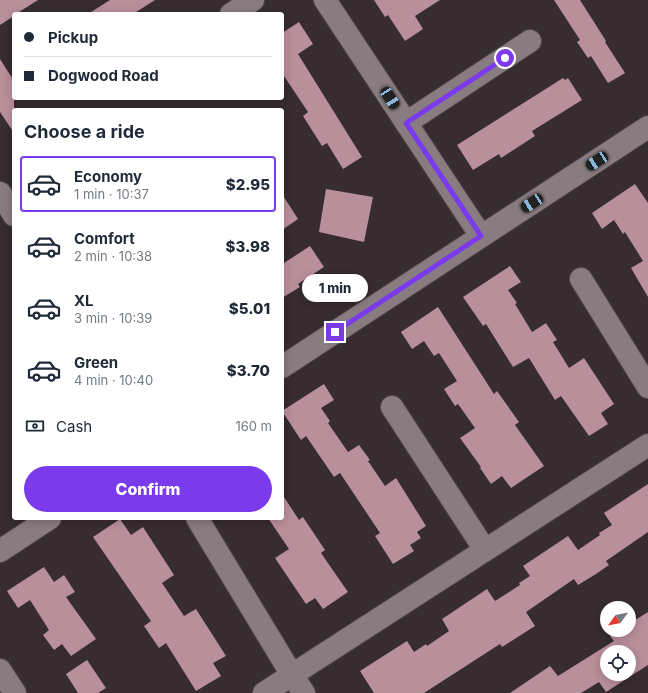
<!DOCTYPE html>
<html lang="en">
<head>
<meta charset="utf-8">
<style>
  :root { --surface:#fff; --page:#f2f2f3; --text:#1f2937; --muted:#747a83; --line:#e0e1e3; --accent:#7c3aed }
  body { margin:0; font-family:Inter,sans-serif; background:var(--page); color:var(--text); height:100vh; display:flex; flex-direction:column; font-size:15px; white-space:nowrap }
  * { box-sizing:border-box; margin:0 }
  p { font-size:13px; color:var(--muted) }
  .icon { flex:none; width:22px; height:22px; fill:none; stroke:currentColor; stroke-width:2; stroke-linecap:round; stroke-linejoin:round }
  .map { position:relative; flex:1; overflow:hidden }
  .drawer { position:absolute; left:12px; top:108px; width:272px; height:412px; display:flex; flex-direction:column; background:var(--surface); border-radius:4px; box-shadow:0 2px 10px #0003 }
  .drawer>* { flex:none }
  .hud { position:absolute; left:12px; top:12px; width:272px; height:88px; border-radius:4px; box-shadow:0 2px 10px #0003; display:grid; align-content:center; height:88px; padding:0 12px; background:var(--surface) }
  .needle { width:26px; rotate:237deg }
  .controls { position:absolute; left:600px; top:601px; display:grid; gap:8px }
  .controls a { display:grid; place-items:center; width:36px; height:36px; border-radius:50%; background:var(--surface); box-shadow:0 2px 10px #0003; font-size:20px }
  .end { position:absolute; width:18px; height:18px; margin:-9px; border:5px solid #7c3aed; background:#fff; box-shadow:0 0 0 2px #fff }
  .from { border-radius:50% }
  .bubble { position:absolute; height:28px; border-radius:14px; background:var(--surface); box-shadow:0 2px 10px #0003; font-size:13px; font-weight:800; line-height:28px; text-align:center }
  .car { position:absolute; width:12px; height:24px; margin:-12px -6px; border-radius:5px; box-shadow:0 0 3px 1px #0007; background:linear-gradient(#222 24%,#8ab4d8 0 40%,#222 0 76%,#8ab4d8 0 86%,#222 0) }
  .hud b { display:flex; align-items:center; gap:14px; height:38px; font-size:15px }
  .hud b+b { border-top:1px solid var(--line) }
  .hud i { width:10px; height:10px; background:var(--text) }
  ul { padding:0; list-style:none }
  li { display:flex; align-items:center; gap:12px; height:56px; margin:0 8px 6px; padding:0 4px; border:2px solid transparent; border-radius:4px }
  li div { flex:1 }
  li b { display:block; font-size:15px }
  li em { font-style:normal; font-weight:800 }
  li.current { border-color:var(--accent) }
  li>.icon { width:36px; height:36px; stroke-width:1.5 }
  h2 { padding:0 12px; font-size:18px; line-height:48px }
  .pay { display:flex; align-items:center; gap:10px; height:44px; padding:0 12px; font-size:15px }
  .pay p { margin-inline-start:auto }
  .action { display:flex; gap:8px; margin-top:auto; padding:8px 12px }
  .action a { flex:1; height:46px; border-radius:24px; background:var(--accent); color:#fff; font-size:16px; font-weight:800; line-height:46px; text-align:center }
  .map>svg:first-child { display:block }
</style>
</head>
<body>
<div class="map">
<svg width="648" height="693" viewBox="0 0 648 693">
  <rect width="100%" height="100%" fill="#372c30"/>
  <path fill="#b88f9b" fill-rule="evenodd" d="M0 0H38L16 14H14V16L0 25Z
    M110 0H155L133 14H88Z
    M374 0H440L415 16 423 29 405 41 388 15 385 17Z
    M554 0H580L606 41 605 42 625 73 608 83 591 56 588 58 577 42 580 40Z
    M299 22 313 44 298 54 362 157 343 169 327 143 322 146 303 116 308 112 282 73V33Z
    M0 59 14 81V133L0 112Z
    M563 78 565 80 568 78 582 100 532 131 535 136 501 158 499 154 473 170 457 145Z
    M635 184 648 203V297L631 268 643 261 625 232 623 234 614 220 602 229 592 213Z
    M326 189 373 197 364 242 319 232Z
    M282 194 298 219 282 230Z
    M310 246 324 267 298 284 300 287 282 298V259L284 263Z
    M510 266 521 282 508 290 517 303 515 304 532 332 546 323 557 340 553 342 569 368 584 358 614 404 601 413 608 424 589 436 561 396 555 400 529 358 513 367 486 324 483 326 463 297Z
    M438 307 494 394 497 391 519 422 515 425 544 466 511 488 502 476 491 484 480 468 481 467 460 438 475 428 458 404 455 406 444 389 457 381 439 353 434 356 424 341 412 349 401 332Z
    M324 384 334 400 321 408 330 421 328 423 348 452 359 445 370 460 368 461 385 486 396 478 426 526 417 532 421 538 410 545 414 551 393 564 375 536 380 533 340 473 334 477 306 436 301 440 282 411Z
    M648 484V532L606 561 609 565 596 574 578 585 574 579 526 612 535 626 502 647 500 644 424 693H374L360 671 407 641 414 652 426 644 427 646 449 631 442 619 487 589 495 601 520 585 519 583 530 576 523 566 568 536 578 550 600 535 599 533 612 525 604 513Z
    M282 494 299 520 303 517 325 550 321 553 348 592 323 609 315 598 306 604 275 558 289 549 268 518H282Z
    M120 519 131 535 143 527 174 575 162 583 184 616 196 609 226 656 213 663 221 676 196 691 166 643 159 648 144 626 151 621 93 537Z
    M44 567 54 582 64 575 75 592 66 597 96 639 71 656 62 644 54 650 43 635 49 630 30 600 18 608 7 591Z
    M648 612V665L606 692 599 682 581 693H510L550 666 558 676 614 641 610 636 620 630H629V624ZM607 652H629V674H607Z
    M87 660 106 688 98 693H78L66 674Z"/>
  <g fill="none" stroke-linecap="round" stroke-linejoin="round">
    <g stroke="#524a4c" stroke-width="24">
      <path id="minor" d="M325 0 481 236
        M231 14 253 0
        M406 123 530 41
        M0 193 14 215
        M581 279 648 387
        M282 367 648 127
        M392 407 485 550
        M197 518 292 675 304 693
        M0 551 50 518
        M0 670 15 693
        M264 693 648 445"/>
    </g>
    <use href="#minor" stroke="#897c80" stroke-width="22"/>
  </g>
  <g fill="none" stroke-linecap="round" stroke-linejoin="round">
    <path stroke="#7c3aed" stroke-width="5" d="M335 332 481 236 406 123 505 58"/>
  </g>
</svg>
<div class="controls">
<a><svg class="needle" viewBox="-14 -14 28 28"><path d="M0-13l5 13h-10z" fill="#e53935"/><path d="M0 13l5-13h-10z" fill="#747a83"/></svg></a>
<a><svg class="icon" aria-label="locate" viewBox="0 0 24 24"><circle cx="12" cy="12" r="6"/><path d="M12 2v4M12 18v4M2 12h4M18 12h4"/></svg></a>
</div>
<i class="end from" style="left:505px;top:58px"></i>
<i class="end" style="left:335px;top:332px"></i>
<div class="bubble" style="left:302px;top:274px;width:66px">1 min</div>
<i class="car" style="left:390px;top:98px;rotate:147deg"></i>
<i class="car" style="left:597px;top:161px;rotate:237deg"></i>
<i class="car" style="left:532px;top:203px;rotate:237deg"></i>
<div class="hud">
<b><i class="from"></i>Pickup</b>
<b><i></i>Dogwood Road</b>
</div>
<section class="drawer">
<h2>Choose a ride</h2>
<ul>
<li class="current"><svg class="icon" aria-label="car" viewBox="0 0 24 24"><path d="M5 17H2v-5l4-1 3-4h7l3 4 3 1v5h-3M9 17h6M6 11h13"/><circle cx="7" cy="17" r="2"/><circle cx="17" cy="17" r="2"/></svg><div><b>Economy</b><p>1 min · 10:37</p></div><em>$2.95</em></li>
<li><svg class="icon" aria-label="car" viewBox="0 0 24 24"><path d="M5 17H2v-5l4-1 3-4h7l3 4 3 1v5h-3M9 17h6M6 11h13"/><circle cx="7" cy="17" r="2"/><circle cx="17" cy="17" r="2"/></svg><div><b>Comfort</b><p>2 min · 10:38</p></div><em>$3.98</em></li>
<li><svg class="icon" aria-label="car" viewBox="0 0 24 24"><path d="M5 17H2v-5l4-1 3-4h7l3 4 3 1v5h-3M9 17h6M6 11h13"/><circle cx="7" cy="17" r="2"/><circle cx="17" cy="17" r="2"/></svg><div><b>XL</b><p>3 min · 10:39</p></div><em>$5.01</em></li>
<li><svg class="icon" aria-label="car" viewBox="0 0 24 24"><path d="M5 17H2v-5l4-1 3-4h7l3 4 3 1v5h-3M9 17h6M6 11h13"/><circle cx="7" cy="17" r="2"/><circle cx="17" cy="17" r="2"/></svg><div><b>Green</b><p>4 min · 10:40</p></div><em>$3.70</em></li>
</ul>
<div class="pay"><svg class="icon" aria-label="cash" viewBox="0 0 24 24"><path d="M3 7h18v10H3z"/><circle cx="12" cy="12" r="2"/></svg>Cash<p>160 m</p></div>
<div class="action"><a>Confirm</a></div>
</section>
</div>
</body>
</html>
